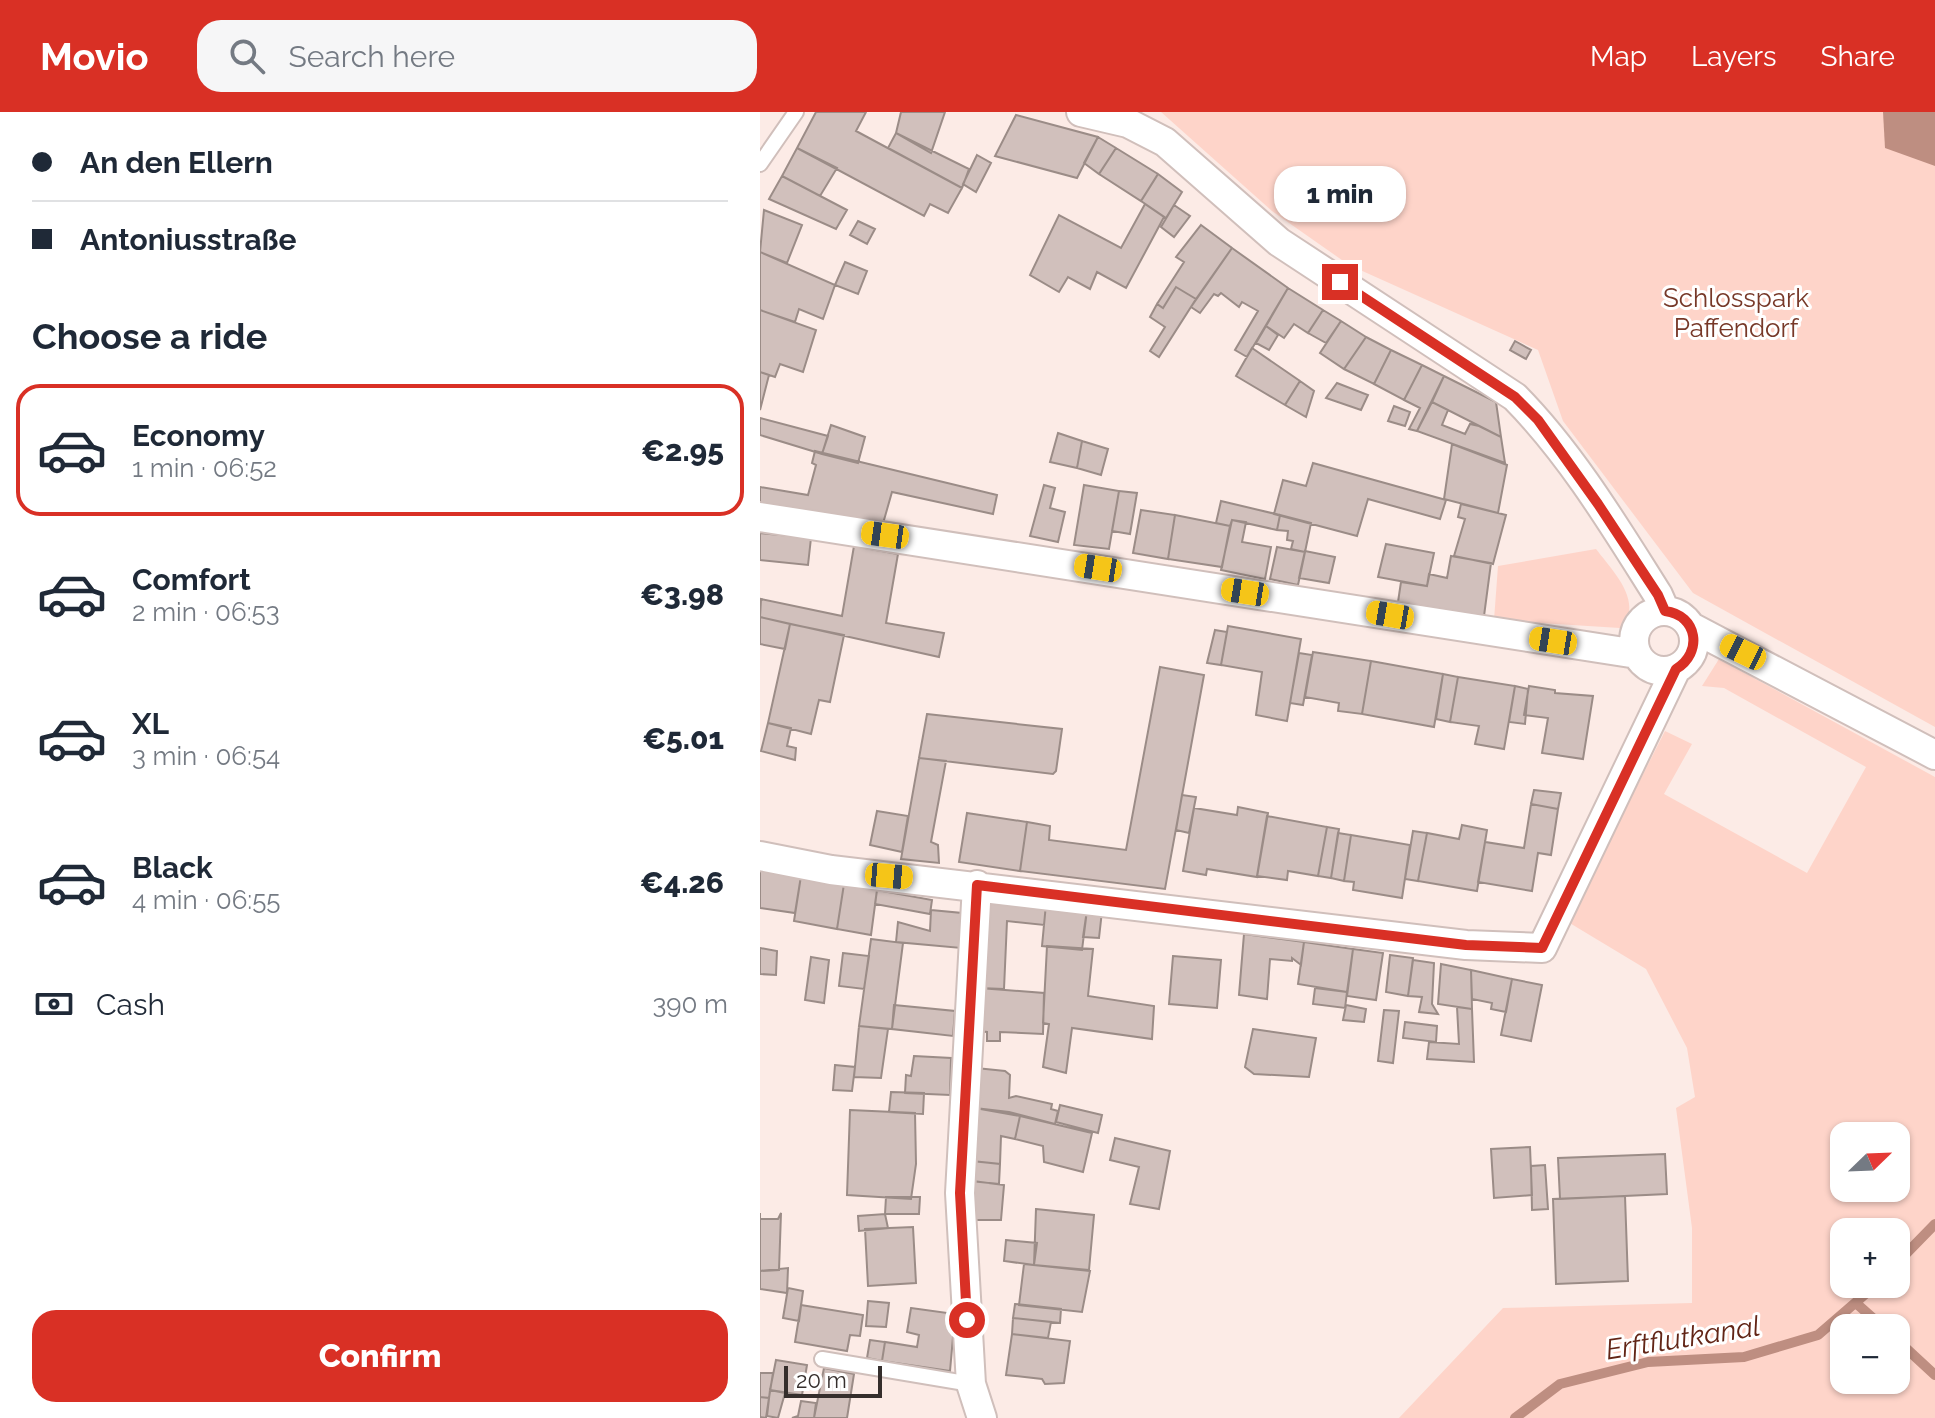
<!DOCTYPE html>
<html lang="en">
<head>
<meta charset="utf-8">
<style>
  :root { --surface:#fff; --page:#f6f6f7; --text:#1f2937; --muted:#747a83; --line:#e0e1e3; --accent:#d93025 }
  body { margin:0; font-family:Raleway,sans-serif; background:var(--page); color:var(--text); height:100vh; display:flex; flex-direction:column; font-size:30px; white-space:nowrap }
  * { box-sizing:border-box; margin:0 }
  p { font-size:26px; color:var(--muted) }
  .icon { flex:none; width:44px; height:44px; fill:none; stroke:currentColor; stroke-width:2; stroke-linecap:round; stroke-linejoin:round }
  .map { position:relative; flex:1; overflow:hidden }
  .details { display:flex; flex-direction:column; background:var(--surface); width:760px }
  .details>* { flex:none }
  .hud { display:grid; align-content:center; height:176px; padding:0 32px; background:var(--surface) }
  .needle { width:52px; rotate:67deg }
  .tools { position:absolute; left:1070px; top:1010px; display:grid; gap:16px }
  .tools a { display:grid; place-items:center; width:80px; height:80px; border-radius:16px; background:var(--surface); box-shadow:0 2px 6px #0004; font-size:40px }
  .scale { position:absolute; left:24px; bottom:20px; width:98px; box-sizing:border-box; padding-left:8px; border:4px solid #352e2c; border-top:0; font-size:22px; line-height:28px; white-space:nowrap; color:#352e2c; -webkit-text-stroke:6px #fff; paint-order:stroke }
  .end { position:absolute; width:36px; height:36px; margin:-18px; border:10px solid #d93025; background:#fff; box-shadow:0 0 0 4px #fff }
  .from { border-radius:50% }
  .bubble { position:absolute; height:56px; border-radius:24px; background:var(--surface); box-shadow:0 2px 6px #0004; font-size:26px; font-weight:800; line-height:56px; text-align:center }
  .car { position:absolute; width:24px; height:48px; margin:-24px -12px; border-radius:10px; box-shadow:0 0 6px 2px #0007; background:linear-gradient(#f5c518 24%,#345 0 40%,#f5c518 0 76%,#345 0 86%,#f5c518 0) }
  .hud b { display:flex; align-items:center; gap:28px; height:76px; font-size:30px }
  .hud b+b { border-top:2px solid var(--line) }
  .hud i { width:20px; height:20px; background:var(--text) }
  ul { padding:0; list-style:none }
  li { display:flex; align-items:center; gap:24px; height:132px; margin:0 16px 12px; padding:0 16px; border:4px solid transparent; border-radius:24px }
  li div { flex:1 }
  li b { display:block; font-size:30px }
  li em { font-style:normal; font-weight:800 }
  li.selected { border-color:var(--accent) }
  li>.icon { width:72px; height:72px; stroke-width:1.5 }
  h2 { padding:0 32px; font-size:36px; line-height:96px }
  .pay { display:flex; align-items:center; gap:20px; height:88px; padding:0 32px; font-size:30px }
  .pay p { margin-inline-start:auto }
  .primary-button { display:flex; gap:16px; margin-top:auto; padding:16px 32px }
  .primary-button a { flex:1; height:92px; border-radius:24px; background:var(--accent); color:#fff; font-size:32px; font-weight:800; line-height:92px; text-align:center }
  header { display:flex; align-items:center; gap:48px; box-sizing:border-box; height:112px; padding:0 40px; background:var(--accent); color:#fff }
  header strong { font-size:38px }
  nav { display:flex; gap:44px; margin-inline-start:auto; font-size:28px }
  .search { width:560px; height:72px; background:var(--page); display:flex; align-items:center; gap:20px; box-sizing:border-box; padding:0 28px; border-radius:24px; color:var(--muted); font-size:30px }
  main { display:flex; flex:1; min-height:0 }
  .map>svg:first-child { display:block }
</style>
</head>
<body>
<header>
<strong>Movio</strong>
<div class="search"><svg class="icon" aria-label="search" viewBox="0 0 24 24"><circle cx="10" cy="10" r="6"/><path d="M15 15l6 6"/></svg>Search here</div>
<nav><a>Map</a><a>Layers</a><a>Share</a></nav>
</header>
<main>
<section class="details">
<div class="hud">
<b><i class="from"></i>An den Ellern</b>
<b><i></i>Antoniusstraße</b>
</div>
<h2>Choose a ride</h2>
<ul>
<li class="selected"><svg class="icon" aria-label="car" viewBox="0 0 24 24"><path d="M5 17H2v-5l4-1 3-4h7l3 4 3 1v5h-3M9 17h6M6 11h13"/><circle cx="7" cy="17" r="2"/><circle cx="17" cy="17" r="2"/></svg><div><b>Economy</b><p>1 min · 06:52</p></div><em>€2.95</em></li>
<li><svg class="icon" aria-label="car" viewBox="0 0 24 24"><path d="M5 17H2v-5l4-1 3-4h7l3 4 3 1v5h-3M9 17h6M6 11h13"/><circle cx="7" cy="17" r="2"/><circle cx="17" cy="17" r="2"/></svg><div><b>Comfort</b><p>2 min · 06:53</p></div><em>€3.98</em></li>
<li><svg class="icon" aria-label="car" viewBox="0 0 24 24"><path d="M5 17H2v-5l4-1 3-4h7l3 4 3 1v5h-3M9 17h6M6 11h13"/><circle cx="7" cy="17" r="2"/><circle cx="17" cy="17" r="2"/></svg><div><b>XL</b><p>3 min · 06:54</p></div><em>€5.01</em></li>
<li><svg class="icon" aria-label="car" viewBox="0 0 24 24"><path d="M5 17H2v-5l4-1 3-4h7l3 4 3 1v5h-3M9 17h6M6 11h13"/><circle cx="7" cy="17" r="2"/><circle cx="17" cy="17" r="2"/></svg><div><b>Black</b><p>4 min · 06:55</p></div><em>€4.26</em></li>
</ul>
<div class="pay"><svg class="icon" aria-label="cash" viewBox="0 0 24 24"><path d="M3 7h18v10H3z"/><circle cx="12" cy="12" r="2"/></svg>Cash<p>390 m</p></div>
<div class="primary-button"><a>Confirm</a></div>
</section>
<div class="map">
<svg width="1175" height="1306" viewBox="0 0 1175 1306">
  <rect width="100%" height="100%" fill="#fcebe6"/>
  <path fill="#fed4c9" fill-rule="evenodd" d="M401 0H1175V615L933 481 803 309 778 238 589 153 512 99Z
    M836 437C851 457 886 491 860 516L734 508 738 454Z
    M959 547 1175 665V1306H639L743 1196 932 1191V1116L916 996 935 985 927 936 886 857 808 810 905 619 932 632 904 682 1047 761 1106 655 964 576 942 574ZM1084 1024H1136V1076H1084ZM1084 1120H1136V1172H1084ZM1084 1216H1136V1268H1084Z"/>
  <path fill="#be8e81" d="M1123 0H1175V54L1125 36Z"/>
  <g fill="none" stroke-linecap="round" stroke-linejoin="round">
    <path stroke="#be8e81" stroke-width="10" d="M1136 1152 1175 1112
      M1097 1192 1124 1216
      M1136 1227 1175 1263
      M755 1306 800 1272 888 1250 984 1245 1058 1223 1117 1172"/>
  </g>
  <path fill="#d1c0bc" stroke="#9b8c87" stroke-width="2" d="M56 0H106L96 19 202 76 188 101 170 92 164 104 37 36Z
    M141 0H185L171 41 136 21Z
    M256 3 338 25 317 66 235 44Z
    M136 21 209 57 202 76 128 36Z
    M338 25 356 36 339 62 324 51Z
    M37 36 77 56 60 84 22 64Z
    M356 36 398 62 381 89 339 62Z
    M217 43 231 51 216 80 203 72Z
    M398 62 422 80 406 106 381 89Z
    M22 64 87 98 76 117 9 87Z
    M385 92 404 105 366 176 337 160 330 177 308 165 299 180 270 163 299 103 361 136Z
    M414 93 430 104 414 125 401 115Z
    M4 98 42 113 27 151 0 140Z
    M98 109 115 117 107 132 90 123Z
    M441 113 472 136 436 187 416 175 403 196 397 192 424 150 416 145Z
    M472 136 528 176 487 245 475 238 498 199 482 190 479 195 461 181 458 184 454 182 440 201 431 195Z
    M0 140 75 173 63 207 39 197 35 210 0 198Z
    M85 150 107 159 98 182 75 173Z
    M416 175 436 187 399 245 390 239 405 215 390 205 397 192 403 196Z
    M528 176 563 198 548 221 534 212 524 226 506 214Z
    M0 198 56 218 43 260 20 252 15 265 0 260Z
    M563 198 581 209 566 231 548 221Z
    M581 209 606 225 584 257 560 241Z
    M506 214 518 223 509 238 496 231Z
    M606 225 631 238 614 272 584 257Z
    M755 229 771 238 766 247 750 238Z
    M492 236 540 269 525 293 476 264Z
    M631 238 662 253 644 288 614 272Z
    M662 253 684 264 657 319 649 317 660 296 644 288Z
    M0 260 9 263 0 298Z
    M684 264 736 290 741 325 672 290Z
    M540 269 554 279 546 305 525 293Z
    M577 271 608 283 601 298 566 286Z
    M672 290 688 298 682 313 705 322 710 312 719 314 741 325 745 351 657 319Z
    M634 294 650 300 645 314 628 309Z
    M0 306 68 324 62 342 0 323Z
    M71 313 105 325 98 351 62 342Z
    M298 321 322 329 317 356 290 350Z
    M322 329 348 337 341 363 317 356Z
    M692 332 747 353 738 401 684 387Z
    M55 339 237 383 233 402 132 380 122 415 0 400V375L48 383 56 353 52 351Z
    M553 351 686 388 680 407 608 387 597 424 514 402 523 368 546 374Z
    M284 373 295 376 290 396 305 400 298 430 270 424Z
    M324 373 359 379 349 437 314 433Z
    M359 379 377 381 370 422 352 419Z
    M461 389 520 403 517 418 472 408 470 414 456 411Z
    M701 392 746 403 733 452 694 444 705 407 698 405Z
    M381 398 415 403 408 447 373 441Z
    M415 403 470 414 462 455 408 447Z
    M520 403 551 411 545 440 531 437 533 429 527 428 528 419 517 418Z
    M472 408 486 410 482 430 511 435 505 467 461 458Z
    M0 421 51 426 48 453 0 448Z
    M626 432 674 441 667 474 618 465Z
    M94 434 138 442 126 511 184 521 179 545 0 505 1 487 82 504Z
    M517 435 545 440 538 473 510 467Z
    M545 439 575 445 569 471 539 466Z
    M691 444 731 451 724 504 638 490 641 470 667 474 669 462 687 466Z
    M0 505 30 512 25 537 0 532Z
    M30 512 84 523 70 590 59 588 51 622 8 611Z
    M468 514 541 527 527 609 496 603 502 560 461 553Z
    M455 518 467 520 461 553 447 551Z
    M553 540 611 549 602 602 578 599 579 591 545 585Z
    M539 541 552 543 543 593 530 591Z
    M611 549 683 562 674 615 602 602Z
    M400 555 444 563 405 777 260 759 267 710 290 714 289 728 366 738Z
    M683 562 698 565 690 610 676 607Z
    M698 565 755 574 744 637 715 632 719 614 690 610Z
    M755 574 768 577 765 612 749 610Z
    M769 574 795 578V581L833 584 823 647 782 641 788 606 764 603Z
    M167 602 302 617 296 659 293 662 159 646Z
    M8 611 31 616 27 634 36 636 35 648 1 639Z
    M159 646 186 649 171 730 178 733 179 751 141 747Z
    M774 678 801 681 798 697 771 692Z
    M422 683 436 685 429 721 416 718Z
    M771 692 798 697 791 743 778 741 772 779 718 770 725 730 764 736Z
    M478 695 508 701 497 765 447 757 446 763 423 759 434 696 477 703Z
    M117 699 148 704 142 740 110 733Z
    M207 701 267 710 260 759 199 750Z
    M507 704 567 715 558 764 528 759 527 768 497 764Z
    M702 713 727 718 717 779 658 769 667 721 699 727Z
    M567 715 579 717 571 766 558 764Z
    M653 719 667 721 658 769 645 767Z
    M578 721 591 723 584 769 571 766Z
    M591 723 650 733 642 786 593 778 594 770 584 769Z
    M0 756 41 764 35 801 0 796Z
    M41 764 84 772 77 817 34 809Z
    M84 772 117 778 111 823 77 817Z
    M117 778 172 788 170 802 115 792Z
    M228 786 286 792 284 813 247 809 244 877 219 876Z
    M286 792 327 798 322 838 282 834Z
    M171 798 202 801 201 836 136 830 138 810 170 819Z
    M327 798 342 799 339 826 323 825Z
    M484 822 544 830 541 853 532 846V849L510 847 507 887 479 883Z
    M111 827 143 831 132 917 99 914Z
    M544 830 593 837 587 880 538 872Z
    M287 834 333 837 328 884 394 894 392 927 312 916 306 961 283 955 289 912 283 911Z
    M0 836 17 839 16 863 0 862Z
    M593 837 623 841 616 888 587 884Z
    M83 841 109 844 104 877 79 874Z
    M630 843 653 846 648 884 626 880Z
    M413 844 461 848 457 896 409 892Z
    M51 845 69 848 64 891 45 888Z
    M653 848 674 851 672 892 678 902 659 900 662 885 648 884Z
    M681 852 711 858 712 897 678 892Z
    M711 858 752 867 746 900 731 897 732 891 712 887Z
    M752 867 782 873 771 929 741 923Z
    M219 876 284 881 283 922 240 920V929H227V920L217 919Z
    M555 876 587 880 585 896 553 892Z
    M134 893 195 899 193 924 132 917Z
    M586 893 606 897 604 910 583 908Z
    M697 895 712 897 714 950 667 947 669 930 699 932Z
    M624 898 639 899 633 951 618 949Z
    M645 910 677 914 676 930 643 926Z
    M99 914 128 917 121 966 94 965Z
    M493 917 556 926 549 965 494 962 485 955Z
    M154 944 191 946 190 983 145 981 146 963 151 964Z
    M75 953 95 955 92 979 73 978Z
    M216 956 245 959 250 963 249 986 256 984 292 992 291 997 298 999 295 1012 249 1000 215 996Z
    M131 980 164 981 163 1002 129 1000Z
    M300 993 342 1003 338 1021 296 1010Z
    M215 996 260 1004 255 1027 241 1024 240 1052 212 1049Z
    M90 998 155 1001 156 1052 151 1087 87 1083Z
    M260 1004 332 1021 323 1060 284 1050 283 1034 255 1027Z
    M355 1026 410 1039 399 1097 370 1092 379 1055 350 1048Z
    M770 1035 772 1083 734 1086 731 1037Z
    M905 1042 907 1082 800 1087 798 1046Z
    M212 1049 240 1052 239 1072 211 1069Z
    M785 1053 788 1097 772 1098 771 1054Z
    M213 1069 244 1073 241 1108H210Z
    M865 1084 868 1169 796 1172 793 1087Z
    M126 1085H160L159 1102H125Z
    M276 1097 334 1103 329 1158 274 1153Z
    M0 1101V1107H18L21 1101 19 1158 0 1159Z
    M125 1102 128 1116 99 1119 98 1104Z
    M153 1115 156 1171 108 1174 105 1117Z
    M246 1128 277 1131 274 1153 244 1149Z
    M264 1152 330 1159 322 1200 259 1193Z
    M28 1156 27 1181 0 1177V1159Z
    M28 1176 43 1179 39 1209 23 1206Z
    M108 1189 129 1191 126 1215 106 1214Z
    M255 1192 301 1197 300 1211 253 1206Z
    M41 1193 103 1203 100 1224 90 1223 87 1239 35 1230Z
    M151 1196 195 1202 190 1259 122 1249 125 1230 157 1235 159 1223 147 1220Z
    M253 1206 291 1210 288 1226 252 1222Z
    M252 1222 310 1229 304 1271 285 1272 282 1267 246 1263Z
    M110 1228 125 1230 122 1249 107 1246Z
    M16 1248 47 1253 42 1283 10 1278Z
    M64 1256 94 1262 87 1306H54Z
    M0 1261H13L9 1286 0 1285Z
    M10 1278 25 1281 18 1306 7 1304Z
    M0 1285 9 1286 6 1306 0 1305Z
    M41 1289 56 1291 54 1306H32L38 1304Z"/>
  <g fill="none" stroke-linecap="round" stroke-linejoin="round">
    <g stroke="#d0bfbb" stroke-width="18">
      <path id="lane" d="M0 52 36 0
        M62 1247 211 1272"/>
    </g>
    <g stroke="#d0bfbb" stroke-width="32">
      <path id="street" d="M321 0 368 11 405 30 519 130 755 285C812 343 855 415 898 483L905 499
        M0 405 877 542
        M874 529a30 30 0 1 1 60 0a30 30 0 1 1-60 0Z
        M931 515 1175 643
        M0 744 71 758 706 833 782 836 916 557
        M217 773 200 1081 211 1272 222 1306"/>
    </g>
    <use href="#lane" stroke="#fff" stroke-width="14"/>
    <use href="#street" stroke="#fff" stroke-width="28"/>
  </g>
  <g fill="none" stroke-linecap="round" stroke-linejoin="round">
    <path stroke="#d93025" stroke-width="10" d="M207 1208 200 1081 217 773 706 833 782 836 916 557C943 541 938 503 905 499L898 483 838 392 778 308 755 285 580 170"/>
  </g>
  <g text-anchor="middle" dominant-baseline="central" stroke-width="6" stroke-linejoin="round" paint-order="stroke">
    <g font-size="26" fill="#773828" stroke="#fff">
      <text x="976" y="186">Schlosspark<tspan x="976" dy="30">Paffendorf</tspan></text>
    </g>
    <g font-size="28" font-style="italic" fill="#622516" stroke="#fff">
      <text transform="translate(923 1226) rotate(-9)">Erftflutkanal</text>
    </g>
  </g>
</svg>
<div class="tools">
<a><svg class="needle" viewBox="-14 -14 28 28"><path d="M0-13l5 13h-10z" fill="#e53935"/><path d="M0 13l5-13h-10z" fill="#747a83"/></svg></a>
<a>+</a>
<a>−</a>
</div>
<div class="scale">20 m</div>
<i class="end from" style="left:207px;top:1208px"></i>
<i class="end" style="left:580px;top:170px"></i>
<div class="bubble" style="left:514px;top:54px;width:132px">1 min</div>
<i class="car" style="left:125px;top:423px;rotate:278deg"></i>
<i class="car" style="left:338px;top:456px;rotate:279deg"></i>
<i class="car" style="left:485px;top:480px;rotate:279deg"></i>
<i class="car" style="left:630px;top:503px;rotate:280deg"></i>
<i class="car" style="left:793px;top:529px;rotate:279deg"></i>
<i class="car" style="left:983px;top:540px;rotate:296deg"></i>
<i class="car" style="left:129px;top:764px;rotate:95deg"></i>
</div>
</main>
</body>
</html>
